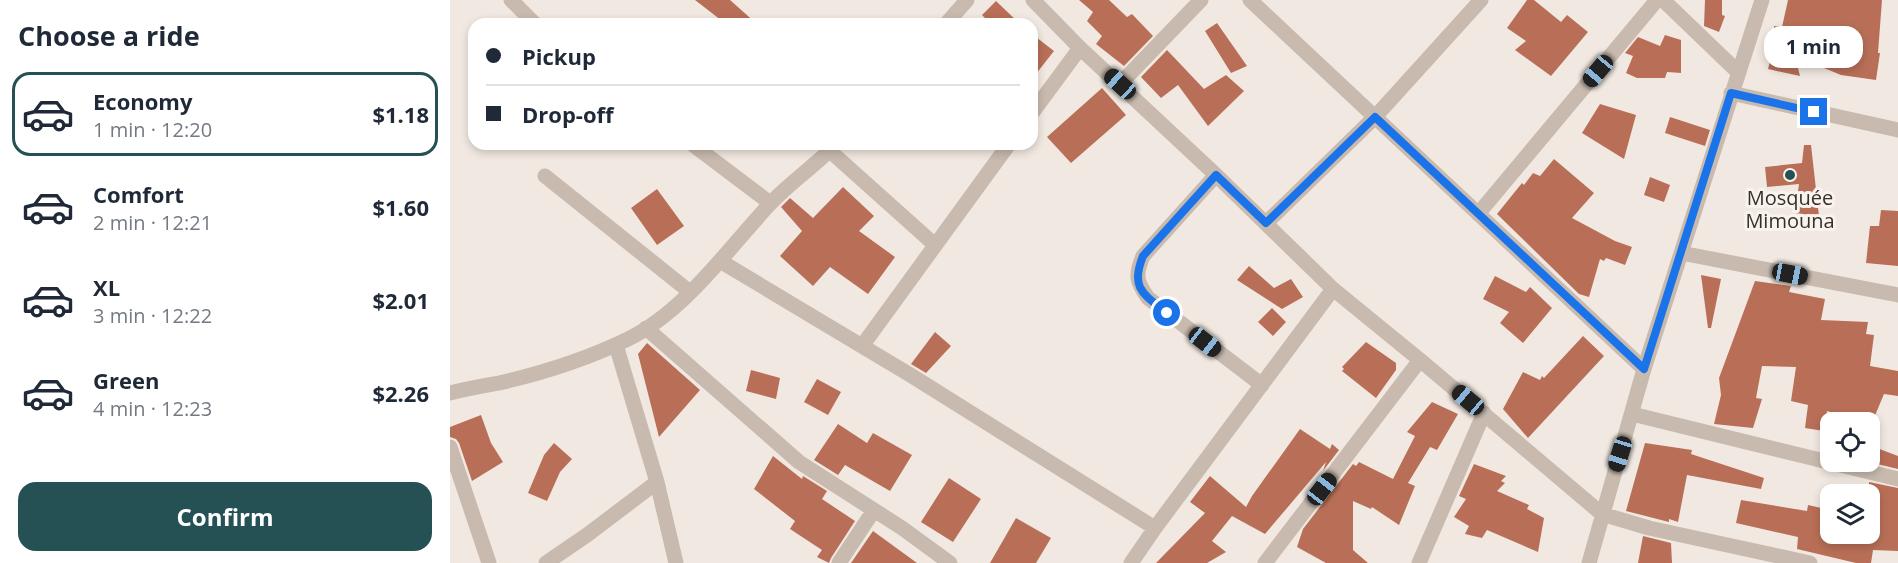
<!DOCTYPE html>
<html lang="en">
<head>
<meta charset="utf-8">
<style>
  :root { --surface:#fff; --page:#f2f2f3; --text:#1f2937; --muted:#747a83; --line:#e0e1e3; --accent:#255154 }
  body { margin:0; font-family:"Open Sans",sans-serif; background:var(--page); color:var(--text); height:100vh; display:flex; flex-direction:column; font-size:22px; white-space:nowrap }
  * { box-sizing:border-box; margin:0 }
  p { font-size:20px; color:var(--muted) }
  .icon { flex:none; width:33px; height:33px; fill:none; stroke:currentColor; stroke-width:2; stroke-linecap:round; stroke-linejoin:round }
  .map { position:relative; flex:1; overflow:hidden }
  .details { display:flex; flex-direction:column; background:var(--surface); width:450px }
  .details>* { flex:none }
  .banner { position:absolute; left:18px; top:18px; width:570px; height:132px; border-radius:18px; box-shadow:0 3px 9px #0003; display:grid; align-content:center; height:132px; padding:0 18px; background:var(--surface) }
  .controls { position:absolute; left:1370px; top:412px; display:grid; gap:12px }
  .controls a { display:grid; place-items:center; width:60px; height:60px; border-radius:12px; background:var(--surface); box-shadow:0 3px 9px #0003; font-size:30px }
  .end { position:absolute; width:27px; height:27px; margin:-14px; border:8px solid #1a73e8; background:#fff; box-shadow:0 0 0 3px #fff }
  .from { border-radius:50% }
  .bubble { position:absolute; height:42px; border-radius:18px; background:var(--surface); box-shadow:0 3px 9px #0003; font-size:20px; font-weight:700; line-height:42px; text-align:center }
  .car { position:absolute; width:18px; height:36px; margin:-18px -9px; border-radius:8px; box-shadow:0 0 4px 2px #0007; background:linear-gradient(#222 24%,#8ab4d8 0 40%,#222 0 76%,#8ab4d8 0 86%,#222 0) }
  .banner b { display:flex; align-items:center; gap:21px; height:57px; font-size:22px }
  .banner b+b { border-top:2px solid var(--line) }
  .banner i { width:15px; height:15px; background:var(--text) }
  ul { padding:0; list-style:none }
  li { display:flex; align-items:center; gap:18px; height:84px; margin:0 12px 9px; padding:0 6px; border:3px solid transparent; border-radius:18px }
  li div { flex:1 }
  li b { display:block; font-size:22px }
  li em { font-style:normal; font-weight:700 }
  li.current { border-color:var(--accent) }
  li>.icon { width:54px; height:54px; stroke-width:1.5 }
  h2 { padding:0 18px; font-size:27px; line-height:72px }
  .cta { display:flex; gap:12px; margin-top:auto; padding:12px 18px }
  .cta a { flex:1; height:69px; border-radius:18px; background:var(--accent); color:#fff; font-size:24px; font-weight:700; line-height:69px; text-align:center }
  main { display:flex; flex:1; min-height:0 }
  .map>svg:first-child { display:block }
</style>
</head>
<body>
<main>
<section class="details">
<h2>Choose a ride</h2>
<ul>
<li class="current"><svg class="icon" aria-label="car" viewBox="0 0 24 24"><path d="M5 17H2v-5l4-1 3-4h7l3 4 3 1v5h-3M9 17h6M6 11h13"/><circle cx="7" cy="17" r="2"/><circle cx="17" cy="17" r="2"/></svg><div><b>Economy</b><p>1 min · 12:20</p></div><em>$1.18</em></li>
<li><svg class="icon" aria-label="car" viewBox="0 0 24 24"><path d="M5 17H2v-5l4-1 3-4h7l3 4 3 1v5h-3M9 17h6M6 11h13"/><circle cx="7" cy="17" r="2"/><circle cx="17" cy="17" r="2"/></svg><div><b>Comfort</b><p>2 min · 12:21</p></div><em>$1.60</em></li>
<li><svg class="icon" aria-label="car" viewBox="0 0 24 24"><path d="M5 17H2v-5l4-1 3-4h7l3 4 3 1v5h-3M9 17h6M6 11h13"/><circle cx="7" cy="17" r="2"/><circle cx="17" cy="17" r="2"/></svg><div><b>XL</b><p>3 min · 12:22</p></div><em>$2.01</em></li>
<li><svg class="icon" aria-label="car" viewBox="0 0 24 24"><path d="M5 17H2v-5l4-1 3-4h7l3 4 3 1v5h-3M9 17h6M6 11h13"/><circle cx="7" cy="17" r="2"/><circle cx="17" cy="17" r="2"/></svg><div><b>Green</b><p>4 min · 12:23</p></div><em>$2.26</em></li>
</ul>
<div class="cta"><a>Confirm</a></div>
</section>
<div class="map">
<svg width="1448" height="563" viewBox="0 0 1448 563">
  <rect width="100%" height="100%" fill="#f1e9e1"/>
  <path fill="#b96f57" d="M245 0H280L307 24H276Z
    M629 0H659L677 17 682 14 703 36 674 66 646 44 652 36 637 21 643 12Z
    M1077 0H1084L1111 22 1117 15 1138 32 1101 76 1065 50 1076 41 1057 28Z
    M1255 0H1272V15L1275 16 1269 32 1254 26Z
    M1338 0H1432L1428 53H1430L1426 80 1391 75 1345 56 1350 76 1318 69 1324 47V26L1332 27Z
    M546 1 570 24H541L532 15Z
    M767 23 797 66 781 73 755 31Z
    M582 34 604 51 582 79Z
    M1215 35 1231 40V73L1217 72 1215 78H1187L1176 73 1183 56 1175 53 1188 37 1210 46Z
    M717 50 754 89 776 75 794 91 758 126 728 85 711 98 691 77Z
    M652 88 676 115 621 163 597 137Z
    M1150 104 1186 115 1174 159 1132 133Z
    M1220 117 1260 130 1255 146 1215 133Z
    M1354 145H1361L1369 216 1345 213 1349 184 1317 187 1315 167 1352 163Z
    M1104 159 1144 193 1122 218 1165 241 1182 247 1175 265 1156 258 1154 261 1150 259 1139 297 1129 294 1047 214 1072 183 1074 185 1083 173 1090 176Z
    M1200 177 1220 185 1214 202 1194 195Z
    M393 187 424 216 409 231 445 257 418 294 380 267 363 286 330 256 352 231 331 207 340 198 363 218Z
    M207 189 234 226 207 245 181 208Z
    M1431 210 1448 211V266L1416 263 1420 226H1429Z
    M799 266 824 288 841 279 853 297 832 309 787 280Z
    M1251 275 1271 279 1261 328H1258Z
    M1045 276 1076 292 1080 287 1102 308 1073 343 1050 323 1059 312 1033 299Z
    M1305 281 1341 286 1339 292 1375 299 1371 320 1418 322 1416 334 1424 335 1420 366 1448 371V396L1434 394 1421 425 1419 423H1414L1377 411 1374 431 1355 428 1358 405 1341 401 1346 367 1312 366 1306 398 1312 399 1303 428 1264 424 1271 395 1269 378Z
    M822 308 836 322 823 336 808 322Z
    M485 332 501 346 476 373 461 364Z
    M1133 336 1154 356 1078 438 1053 409 1073 372 1090 380 1092 376 1094 378Z
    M916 342 946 363V370L926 398 892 371 894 369 892 367Z
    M197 343 250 390 209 437 188 354Z
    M301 370 330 378 326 399 296 391Z
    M367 379 391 392 378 415 354 402Z
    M982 402 1008 414 987 450 980 447 958 483 965 486 949 525 922 507 921 509 903 501V550L918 563H876L847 547 853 529 903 464 906 466 909 462 943 479 965 436 957 432Z
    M31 415 41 443 53 462 22 481 9 443 6 439 0 437V427Z
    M388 424 417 443 423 433 462 455 440 491 395 465 388 475 364 460Z
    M850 429 880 449 882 444 889 450 873 471 876 462 815 534 782 516 762 541 776 552 757 563H706L755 513 740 502 760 476 796 507 802 496Z
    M104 443 122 459 110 472 97 501 78 493 94 455Z
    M1195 443 1242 450 1241 454 1314 478 1311 489 1237 475 1228 522 1219 519V522L1176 511Z
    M1419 445 1448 456V469L1419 462Z
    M323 456 352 479 353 476 377 491 372 499 405 521 381 558 379 563 367 557 372 550 340 529 345 521 304 489Z
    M1024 464 1056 476 1051 481 1055 483 1047 491 1079 505 1077 509 1094 518 1088 552 1037 530 1032 538 1015 534 1019 526 1004 517 1016 499 1009 496Z
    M499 478 531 499 503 542 471 522Z
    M1419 482 1448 488V551L1423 550 1421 563H1406L1347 549 1348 537 1286 523 1291 500 1357 511 1358 505 1380 510V534H1419Z
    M566 518 601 538 586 563H540Z
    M423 531 467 563H401Z
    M1193 536 1221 543 1222 563H1188Z"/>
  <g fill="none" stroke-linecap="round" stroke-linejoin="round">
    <path stroke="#c8baae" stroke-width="15" d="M61 0 85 24
      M583 0 630 48 766 175 883 289 970 360
      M800 0 1194 369
      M1213 0 1288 72
      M496 24 517 0
      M670 84 751 0
      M1281 93 1448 130
      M582 113 630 48
      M242 144 320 203
      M380 151 485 245
      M766 175 693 256C685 275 686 281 698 298L812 385
      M95 176 240 292
      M1028 214 1207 0
      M816 223 925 117 1031 0
      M1231 253 1448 295
      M270 261 462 376 705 528
      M196 328 349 462 452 528 500 563
      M166 345 207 482 226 563
      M412 346 559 144
      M0 393C16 389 33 386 49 383 93 373 137 359 178 339 234 312 277 250 319 205 339 183 365 166 386 144
      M1182 414 1448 479
      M0 447 39 563
      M96 563 137 535 207 482
      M389 563 424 510
      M681 563 705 528 883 289
      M815 563 970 360 1152 514 1199 528 1360 563
      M969 563 1034 413
      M1139 563 1194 369 1312 0"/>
  </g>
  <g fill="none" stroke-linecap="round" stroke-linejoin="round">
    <path stroke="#1a73e8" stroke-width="8" d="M717 313C693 294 680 288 693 256L766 175 816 223 925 117 1194 369 1281 93 1364 112"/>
  </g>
  <circle fill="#255154" stroke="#f9f3ed" stroke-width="2" cx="1340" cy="175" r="6"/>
  <g text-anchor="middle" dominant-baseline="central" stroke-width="6" stroke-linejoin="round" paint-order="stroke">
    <g font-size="20" fill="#372f2b" stroke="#f9f3ed">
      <text x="1340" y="197">Mosquée<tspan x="1340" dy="23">Mimouna</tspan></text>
    </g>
  </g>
</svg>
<div class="controls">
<a><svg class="icon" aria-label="locate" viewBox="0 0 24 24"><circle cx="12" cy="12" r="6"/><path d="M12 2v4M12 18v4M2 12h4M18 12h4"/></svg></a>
<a><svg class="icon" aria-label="layers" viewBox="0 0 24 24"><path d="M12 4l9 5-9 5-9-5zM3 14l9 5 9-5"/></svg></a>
</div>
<i class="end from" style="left:717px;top:313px"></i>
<i class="end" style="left:1364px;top:112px"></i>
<div class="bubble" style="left:1314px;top:26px;width:99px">1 min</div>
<i class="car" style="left:1148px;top:71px;rotate:220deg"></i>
<i class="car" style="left:670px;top:84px;rotate:312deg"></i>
<i class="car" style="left:1340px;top:274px;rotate:101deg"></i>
<i class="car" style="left:755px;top:342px;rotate:128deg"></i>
<i class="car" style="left:1018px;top:400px;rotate:310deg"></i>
<i class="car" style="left:1170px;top:454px;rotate:197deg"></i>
<i class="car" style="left:872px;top:489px;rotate:38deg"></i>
<div class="banner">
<b><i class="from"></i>Pickup</b>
<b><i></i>Drop-off</b>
</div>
</div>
</main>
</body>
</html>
